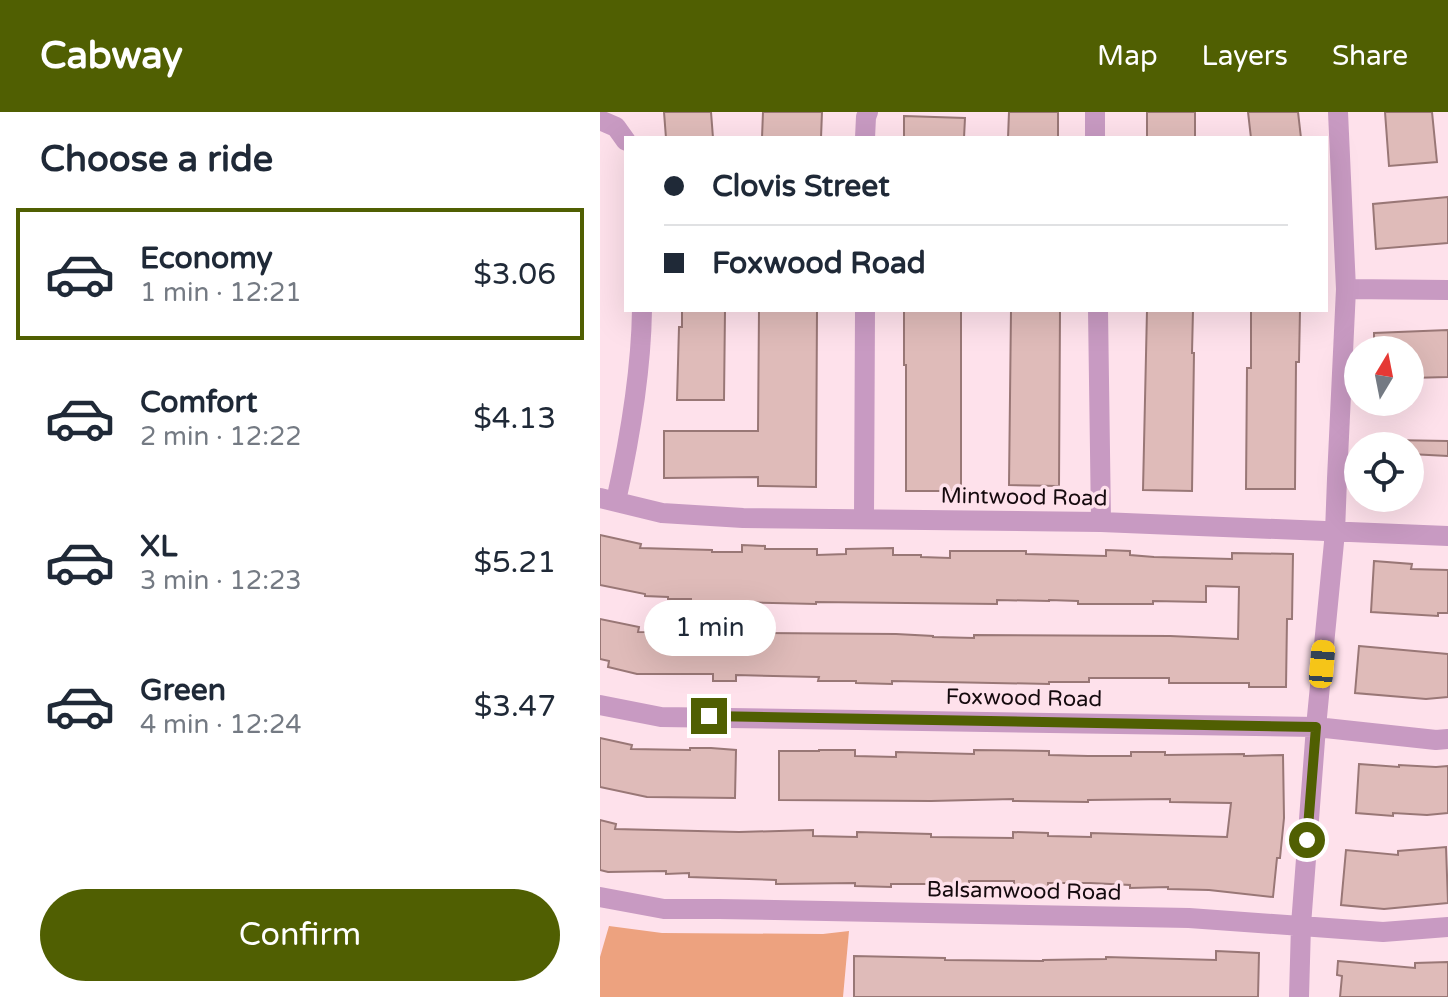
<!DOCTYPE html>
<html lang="en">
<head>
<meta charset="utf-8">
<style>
  :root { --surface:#fff; --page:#f2f2f3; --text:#1f2937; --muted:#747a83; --line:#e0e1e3; --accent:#505f02 }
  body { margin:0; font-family:"Varela Round",sans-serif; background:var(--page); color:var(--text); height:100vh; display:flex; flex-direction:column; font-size:30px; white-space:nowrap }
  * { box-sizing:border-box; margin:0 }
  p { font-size:26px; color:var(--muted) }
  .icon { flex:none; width:44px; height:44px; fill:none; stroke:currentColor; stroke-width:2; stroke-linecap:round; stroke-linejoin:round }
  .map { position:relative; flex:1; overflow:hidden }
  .panel { display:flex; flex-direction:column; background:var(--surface); width:600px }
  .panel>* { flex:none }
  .top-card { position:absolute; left:24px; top:24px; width:704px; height:176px; border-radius:0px; box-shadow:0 8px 32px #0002; display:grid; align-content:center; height:176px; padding:0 40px; background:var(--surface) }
  .needle { width:52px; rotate:10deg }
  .tools { position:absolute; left:744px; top:224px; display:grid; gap:16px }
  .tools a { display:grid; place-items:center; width:80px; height:80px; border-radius:50%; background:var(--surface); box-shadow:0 8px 32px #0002; font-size:40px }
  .end { position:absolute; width:36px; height:36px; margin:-18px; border:10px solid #505f02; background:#fff; box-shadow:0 0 0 4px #fff }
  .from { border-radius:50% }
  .bubble { position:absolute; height:56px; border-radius:28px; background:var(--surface); box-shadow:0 8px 32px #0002; font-size:26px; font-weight:600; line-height:56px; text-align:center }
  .car { position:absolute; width:24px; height:48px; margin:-24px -12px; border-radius:10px; box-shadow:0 0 6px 2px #0007; background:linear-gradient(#f5c518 24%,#345 0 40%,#f5c518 0 76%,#345 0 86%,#f5c518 0) }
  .top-card b { display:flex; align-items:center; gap:28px; height:76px; font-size:30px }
  .top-card b+b { border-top:2px solid var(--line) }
  .top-card i { width:20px; height:20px; background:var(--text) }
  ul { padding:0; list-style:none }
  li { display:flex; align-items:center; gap:24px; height:132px; margin:0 16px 12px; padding:0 24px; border:4px solid transparent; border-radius:0px }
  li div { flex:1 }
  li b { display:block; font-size:30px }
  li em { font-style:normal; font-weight:600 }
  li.active { border-color:var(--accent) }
  li>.icon { width:72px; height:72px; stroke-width:1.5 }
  h2 { padding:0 40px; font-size:36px; line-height:96px }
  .cta { display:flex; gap:16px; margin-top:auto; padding:16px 40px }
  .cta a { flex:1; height:92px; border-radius:48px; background:var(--accent); color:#fff; font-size:32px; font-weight:600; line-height:92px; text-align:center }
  header { display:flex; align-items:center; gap:48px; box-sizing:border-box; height:112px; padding:0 40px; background:var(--accent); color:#fff }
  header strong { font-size:38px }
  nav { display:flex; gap:44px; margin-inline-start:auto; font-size:28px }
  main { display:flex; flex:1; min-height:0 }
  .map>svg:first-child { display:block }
</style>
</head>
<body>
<header>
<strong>Cabway</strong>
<nav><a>Map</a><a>Layers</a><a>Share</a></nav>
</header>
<main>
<section class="panel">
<h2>Choose a ride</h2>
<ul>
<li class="active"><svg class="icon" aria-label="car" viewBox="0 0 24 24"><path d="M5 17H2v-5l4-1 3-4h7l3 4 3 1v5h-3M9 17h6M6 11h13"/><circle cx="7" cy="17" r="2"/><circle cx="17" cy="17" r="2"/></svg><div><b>Economy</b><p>1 min · 12:21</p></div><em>$3.06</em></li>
<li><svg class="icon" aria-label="car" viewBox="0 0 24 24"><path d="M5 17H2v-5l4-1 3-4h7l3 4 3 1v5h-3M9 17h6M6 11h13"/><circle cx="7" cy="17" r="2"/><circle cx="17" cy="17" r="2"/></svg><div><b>Comfort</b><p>2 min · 12:22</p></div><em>$4.13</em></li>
<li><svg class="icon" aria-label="car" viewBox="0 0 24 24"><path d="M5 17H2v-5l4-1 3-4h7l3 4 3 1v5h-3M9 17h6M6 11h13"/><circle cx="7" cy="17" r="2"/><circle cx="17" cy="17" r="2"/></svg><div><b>XL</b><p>3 min · 12:23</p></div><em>$5.21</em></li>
<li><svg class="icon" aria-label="car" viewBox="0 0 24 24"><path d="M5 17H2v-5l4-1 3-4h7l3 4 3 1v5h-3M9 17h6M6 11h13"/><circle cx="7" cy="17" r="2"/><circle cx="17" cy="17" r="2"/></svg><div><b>Green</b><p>4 min · 12:24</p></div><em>$3.47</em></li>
</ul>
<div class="cta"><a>Confirm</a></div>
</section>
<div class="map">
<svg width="848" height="885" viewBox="0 0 848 885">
  <rect width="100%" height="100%" fill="#fee1eb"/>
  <path fill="#eda27f" d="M9 814 62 821 223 822 249 819 243 885H0V845Z"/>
  <path fill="#dfbbb9" stroke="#997776" stroke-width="2" d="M64 0H111L113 26H66Z
    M163 0H222L221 26H162Z
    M409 0H458V26H408Z
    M547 0H595V26H547Z
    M648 0H698L701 26H651Z
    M785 0H832L837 50 789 54Z
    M304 4 365 6 364 26H304Z
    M848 85V131L776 137 773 92Z
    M82 198H125L124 288H77L79 215H82Z
    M159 198H217L216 375 158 374V365L64 366V319H158Z
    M304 198H361V379H306V253H304Z
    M411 198H460L459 374 409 373Z
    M547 198H593L592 241H594L592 379 543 378Z
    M651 198H700L699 250H696L695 377H646L647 256H651Z
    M848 218V265L810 266V238H774V221Z
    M791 328 848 329V344L810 342V334H791Z
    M0 423 41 432 40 436 112 438V440H142V433L165 434V437H217V443L246 442V437L293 436V443H321V445L350 446V439H426V442L506 444V438L530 439V443L554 445 632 447V441L693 442 692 507H687L686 575H649V571H569V566H489V570H449V572L292 569V572L256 571V569H218L219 565 136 563V569H113V562H37L8 555 9 549 0 547V507L39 515 38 520 296 522 333 524V525L374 526V523L570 524 638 527 639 475 606 474V490L553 489V492H478V489L449 488V489L397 488V492L216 490V492L91 489V487H68V485L45 484V482L0 473Z
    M774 449 812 452 811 457 848 458V501H838V504L771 500Z
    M759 534 848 542V585L826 587 755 581Z
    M0 626 32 633 31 637 90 638V636H111L136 638 135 686 47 685 0 675Z
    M219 638H255V644L296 645V640L374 642V638L449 639V643L488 644H531V640H565V643L644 642V644L683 643 684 706 680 746H677L673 785 609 778 568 777V775L530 776V773L490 771H448V775H414V769H369V772H291V775L255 774V771L176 772V768L89 765V761L66 762V759L8 760 0 758V708L16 712 15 717 139 720 213 718V724L257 725V720L331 722V725L413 726V720L448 721V724L491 725V721L627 725 631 691 570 690V687L488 688V690L413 689V687L331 689 179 688V639H219Z
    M759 652 799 655V653L836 655 848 654V701L827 703 793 701V704L756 701Z
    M846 735 848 791 784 797 741 793 746 738 798 743V739Z
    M616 839 659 841 658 885H254V844L345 846V848L443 849V848L506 847V845L616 848Z
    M738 849 815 856V851L848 850V885H740L742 864 737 863Z"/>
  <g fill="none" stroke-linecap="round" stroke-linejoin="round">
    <path stroke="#c89ac2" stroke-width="20" d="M495 0V26
      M0 8 16 15 26 29
      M265 26 266 5 268 0
      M746 177 848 178
      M498 198 501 410
      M0 386 62 401 143 406 501 410 848 424
      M16 389C30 326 41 262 42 198
      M264 406 265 198
      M0 593 61 605 716 615 836 628 848 627
      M0 785 64 797H119L589 806 783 820 848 815
      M699 885 701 813 716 615 735 420 737 367 746 177 738 0"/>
  </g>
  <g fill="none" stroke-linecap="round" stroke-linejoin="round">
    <path stroke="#505f02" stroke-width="10" d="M109 604 716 615 707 728"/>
  </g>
  <g text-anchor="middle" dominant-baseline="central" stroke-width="7" stroke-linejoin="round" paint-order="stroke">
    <g font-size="22" fill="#150a0e" stroke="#fee1eb">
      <text transform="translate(424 385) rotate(1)">Mintwood Road</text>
      <text transform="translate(424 586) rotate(1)">Foxwood Road</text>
      <text transform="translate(424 779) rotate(1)">Balsamwood Road</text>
    </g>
  </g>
</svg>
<div class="tools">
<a><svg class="needle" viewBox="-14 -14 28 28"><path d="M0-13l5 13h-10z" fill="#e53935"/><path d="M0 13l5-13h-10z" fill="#747a83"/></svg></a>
<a><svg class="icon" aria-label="locate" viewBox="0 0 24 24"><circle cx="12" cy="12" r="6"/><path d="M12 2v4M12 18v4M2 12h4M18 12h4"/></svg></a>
</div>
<i class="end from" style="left:707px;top:728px"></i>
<i class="end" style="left:109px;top:604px"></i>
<div class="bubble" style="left:44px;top:488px;width:132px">1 min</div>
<i class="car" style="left:722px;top:552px;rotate:5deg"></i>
<div class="top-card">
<b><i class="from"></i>Clovis Street</b>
<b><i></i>Foxwood Road</b>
</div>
</div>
</main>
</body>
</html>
